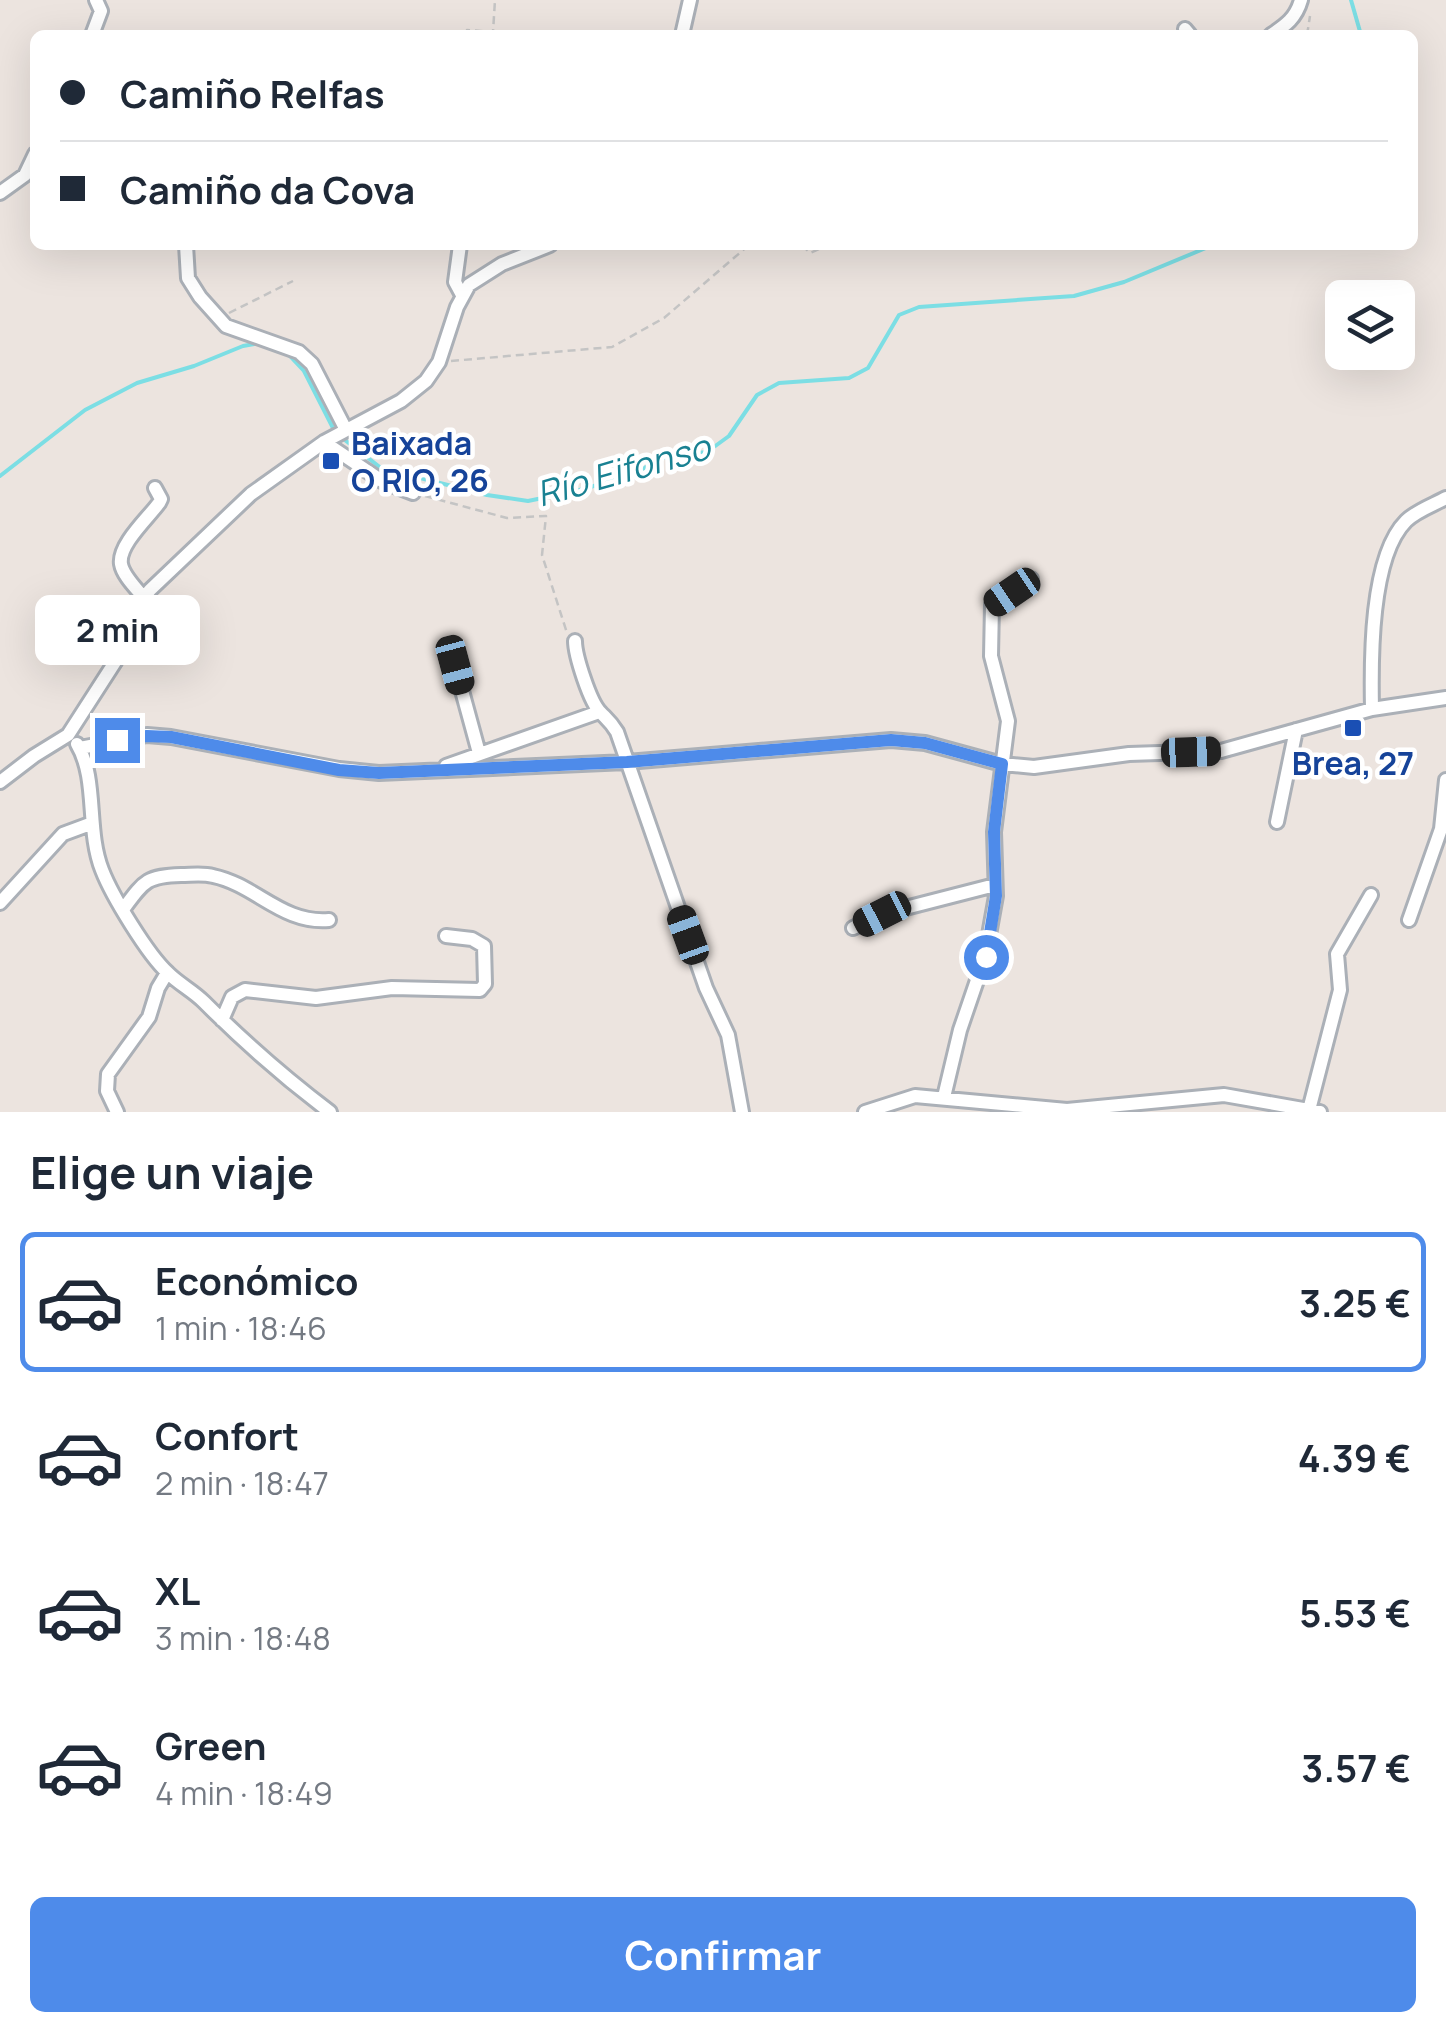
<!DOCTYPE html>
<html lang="es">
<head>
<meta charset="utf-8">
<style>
  :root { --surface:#fff; --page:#f6f6f7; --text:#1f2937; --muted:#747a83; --line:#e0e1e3; --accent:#4e8bea }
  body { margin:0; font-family:Manrope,sans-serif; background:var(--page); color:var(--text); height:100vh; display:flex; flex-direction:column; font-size:38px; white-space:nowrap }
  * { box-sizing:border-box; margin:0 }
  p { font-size:32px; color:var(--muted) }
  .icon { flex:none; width:55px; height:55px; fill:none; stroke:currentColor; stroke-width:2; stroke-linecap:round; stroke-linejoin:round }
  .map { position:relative; height:1112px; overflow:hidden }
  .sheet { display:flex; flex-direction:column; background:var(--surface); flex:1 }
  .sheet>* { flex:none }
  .banner { position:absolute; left:30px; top:30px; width:1388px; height:220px; border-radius:15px; box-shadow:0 10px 40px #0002; display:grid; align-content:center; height:220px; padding:0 30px; background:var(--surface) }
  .controls { position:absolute; left:1325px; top:280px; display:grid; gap:20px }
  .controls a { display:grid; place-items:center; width:90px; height:90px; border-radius:15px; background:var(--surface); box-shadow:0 10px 40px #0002; font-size:50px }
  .end { position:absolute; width:45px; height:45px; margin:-22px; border:12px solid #4e8bea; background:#fff; box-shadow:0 0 0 5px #fff }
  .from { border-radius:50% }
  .bubble { position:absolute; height:70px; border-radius:15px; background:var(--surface); box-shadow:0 10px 40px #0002; font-size:32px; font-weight:700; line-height:70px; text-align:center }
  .car { position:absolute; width:30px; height:60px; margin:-30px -15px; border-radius:12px; box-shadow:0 0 8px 2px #0007; background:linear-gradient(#222 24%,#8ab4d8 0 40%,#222 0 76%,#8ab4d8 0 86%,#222 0) }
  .banner b { display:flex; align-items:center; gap:35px; height:95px; font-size:38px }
  .banner b+b { border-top:2px solid var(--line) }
  .banner i { width:25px; height:25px; background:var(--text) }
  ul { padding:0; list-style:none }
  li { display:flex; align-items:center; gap:30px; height:140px; margin:0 20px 15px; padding:0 10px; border:5px solid transparent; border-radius:15px }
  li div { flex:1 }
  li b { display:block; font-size:38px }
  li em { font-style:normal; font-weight:700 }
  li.active { border-color:var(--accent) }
  li>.icon { width:90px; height:90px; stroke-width:1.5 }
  h2 { padding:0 30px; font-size:45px; line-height:120px }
  .action { display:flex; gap:20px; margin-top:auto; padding:20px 30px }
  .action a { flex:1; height:115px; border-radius:15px; background:var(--accent); color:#fff; font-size:40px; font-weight:700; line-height:115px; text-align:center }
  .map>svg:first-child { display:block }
</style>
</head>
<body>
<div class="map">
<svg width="1446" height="1112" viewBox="0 0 1446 1112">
  <rect width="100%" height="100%" fill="#ece4df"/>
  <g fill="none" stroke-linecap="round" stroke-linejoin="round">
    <path stroke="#7cdee4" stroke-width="4" d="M1351 0 1361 35
      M288 354 304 371 334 430
      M341 437 381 468 487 495 528 501 576 491 629 476 667 456 707 452 729 436 757 395 779 383 849 378 868 368 899 315 919 307 1074 296 1124 282 1213 245
      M0 476 85 410 137 383 194 366 243 346 261 343"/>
    <g stroke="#abb0b7" stroke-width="18">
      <path id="minor" d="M1185 29 1190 35
        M92 35 101 11 96 0
        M682 35 690 0
        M1271 35C1286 25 1296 18 1301 0
        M0 193 25 175 35 154
        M186 245 188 278 200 297 226 326 299 352 312 364 346 430
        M460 245 455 282 462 295
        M324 442 382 481 413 493
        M144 598C137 589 123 576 121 564 118 545 148 518 159 503L161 499 155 488
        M575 641C575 655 590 703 601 713 608 720 611 722 617 732L706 988 728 1035 742 1112
        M455 665 479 753
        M1372 709C1371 661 1370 557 1406 521 1416 511 1433 505 1446 498
        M77 744C98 779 86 830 102 870 112 896 148 955 168 973 179 984 193 991 204 1002 244 1042 285 1078 330 1112
        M80 748 147 735 171 737 339 769 379 773 627 762 891 740 925 743 1002 764 1034 767 1129 754 1221 751 1372 709 1446 698
        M446 766 599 712
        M0 782 34 756 68 735 115 662 141 601 150 590 251 494 324 442 401 401 426 381 439 362 457 307 469 285 502 264 550 245
        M1277 822 1296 730
        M0 903 63 834 90 824
        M124 908C144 881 147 876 181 875 191 875 203 873 213 876 256 885 282 924 329 920
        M1409 920 1441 829 1446 780
        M853 928 882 914 995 885
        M222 1020 232 997 245 990 316 998 392 988 480 990 485 984 484 946 472 939 446 936
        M944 1097 960 1030 985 957 996 896 994 832 1008 721 991 656 992 605 1031 579
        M1309 1110 1340 990 1337 954 1371 895
        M117 1112 107 1091 108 1074 149 1017 158 988 167 973
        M865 1112 915 1096 1067 1110 1224 1095 1320 1112"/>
    </g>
    <path stroke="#c4c4c4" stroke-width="2.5" stroke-dasharray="8 5" stroke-linecap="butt" d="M467 35V30L493 32 495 0
      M1307 35 1310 16
      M802 245 810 253 828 245
      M229 313 293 281
      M451 361 612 347 664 318 749 245
      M425 496 507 518 546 516 542 555 567 633"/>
    <use href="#minor" stroke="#fff" stroke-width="12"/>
  </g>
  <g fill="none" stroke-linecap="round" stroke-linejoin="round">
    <path stroke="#4e8bea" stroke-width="12" d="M117 740 147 736 171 737 339 770 379 773 627 762 891 740 925 743 1002 764 994 832 996 896 986 957"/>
  </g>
  <g fill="#1a4fb4" stroke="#fff" stroke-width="4">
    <rect x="321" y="451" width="20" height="20" rx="5"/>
    <rect x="1343" y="718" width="20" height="20" rx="5"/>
  </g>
  <g text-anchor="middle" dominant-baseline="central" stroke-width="9" stroke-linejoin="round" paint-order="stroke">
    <g font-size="32" font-weight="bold" fill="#164399" stroke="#fff" text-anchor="start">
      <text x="351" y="443">Baixada<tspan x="351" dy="37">O RIO, 26</tspan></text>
      <text x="1353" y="763" text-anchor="middle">Brea, 27</text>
    </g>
    <g font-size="35" font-style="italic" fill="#198192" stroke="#fff">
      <text transform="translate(623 470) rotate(-16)">Río Eifonso</text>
    </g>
  </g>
</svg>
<div class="controls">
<a><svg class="icon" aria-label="layers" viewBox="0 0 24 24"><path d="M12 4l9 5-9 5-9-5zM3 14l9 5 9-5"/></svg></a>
</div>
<i class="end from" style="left:986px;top:957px"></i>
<i class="end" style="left:117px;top:740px"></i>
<div class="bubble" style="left:35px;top:595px;width:165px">2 min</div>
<i class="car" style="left:1012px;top:592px;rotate:236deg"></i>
<i class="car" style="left:455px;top:665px;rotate:165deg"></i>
<i class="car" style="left:1191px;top:752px;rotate:88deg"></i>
<i class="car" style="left:882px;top:914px;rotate:243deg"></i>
<i class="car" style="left:688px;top:935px;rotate:340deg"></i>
<div class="banner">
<b><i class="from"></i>Camiño Relfas</b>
<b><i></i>Camiño da Cova</b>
</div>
</div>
<section class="sheet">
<h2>Elige un viaje</h2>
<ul>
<li class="active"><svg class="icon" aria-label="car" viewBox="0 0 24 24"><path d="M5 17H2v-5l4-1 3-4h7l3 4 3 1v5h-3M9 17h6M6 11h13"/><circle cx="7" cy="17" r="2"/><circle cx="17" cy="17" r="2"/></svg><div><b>Económico</b><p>1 min · 18:46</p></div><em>3.25 €</em></li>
<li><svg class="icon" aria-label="car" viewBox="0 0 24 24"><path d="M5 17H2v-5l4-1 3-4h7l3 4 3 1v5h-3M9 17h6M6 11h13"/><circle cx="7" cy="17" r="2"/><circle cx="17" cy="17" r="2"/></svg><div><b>Confort</b><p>2 min · 18:47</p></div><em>4.39 €</em></li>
<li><svg class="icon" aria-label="car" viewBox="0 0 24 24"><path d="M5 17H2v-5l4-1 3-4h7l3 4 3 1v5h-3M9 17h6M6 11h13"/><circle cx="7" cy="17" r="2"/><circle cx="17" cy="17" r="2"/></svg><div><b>XL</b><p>3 min · 18:48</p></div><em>5.53 €</em></li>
<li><svg class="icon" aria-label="car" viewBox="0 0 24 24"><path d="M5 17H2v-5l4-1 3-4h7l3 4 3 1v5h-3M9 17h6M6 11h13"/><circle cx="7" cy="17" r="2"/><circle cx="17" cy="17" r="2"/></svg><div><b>Green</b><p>4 min · 18:49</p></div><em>3.57 €</em></li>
</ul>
<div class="action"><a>Confirmar</a></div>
</section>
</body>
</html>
